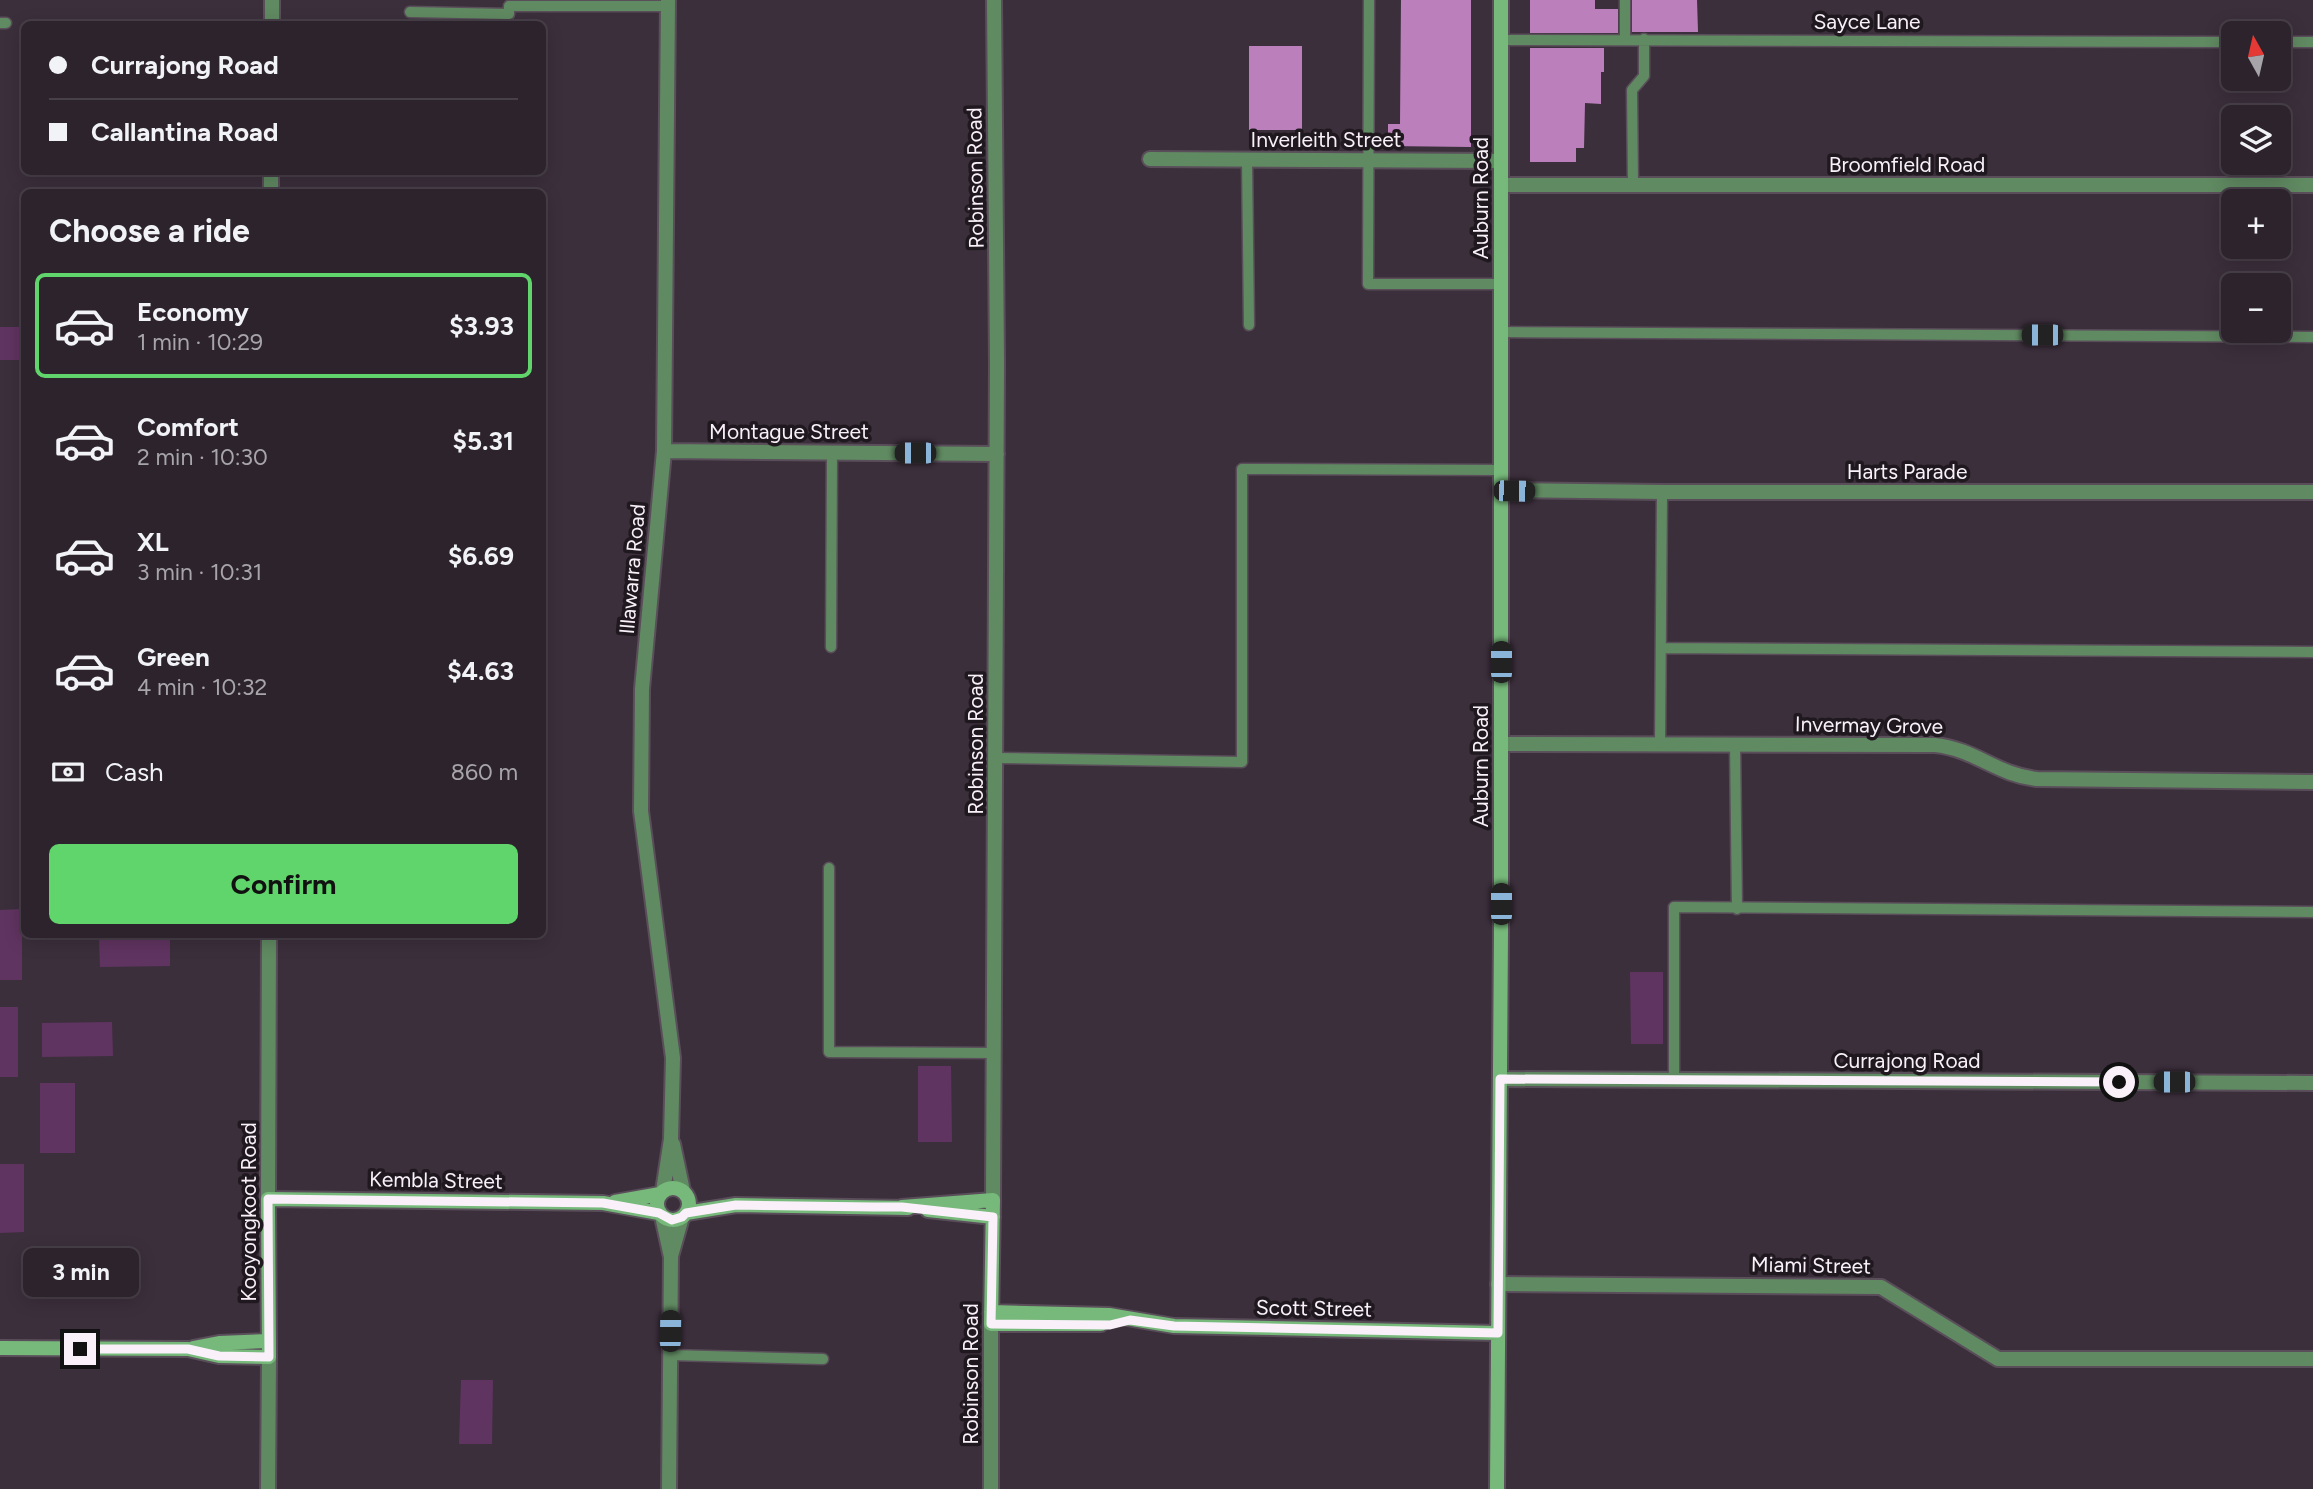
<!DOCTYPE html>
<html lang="en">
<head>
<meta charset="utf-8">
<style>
  :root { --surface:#2d232d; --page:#392f39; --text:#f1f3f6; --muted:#a7a4aa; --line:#484049; --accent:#60d56b }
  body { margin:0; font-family:Figtree,sans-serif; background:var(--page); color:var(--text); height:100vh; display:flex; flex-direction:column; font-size:26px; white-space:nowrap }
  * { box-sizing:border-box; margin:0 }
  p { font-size:23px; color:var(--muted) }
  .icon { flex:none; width:38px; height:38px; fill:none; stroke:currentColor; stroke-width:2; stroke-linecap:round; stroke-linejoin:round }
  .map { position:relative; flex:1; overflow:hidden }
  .sheet { position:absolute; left:21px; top:189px; width:525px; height:749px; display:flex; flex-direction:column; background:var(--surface); border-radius:10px; box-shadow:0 4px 18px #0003,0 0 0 2px var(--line) }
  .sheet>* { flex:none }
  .hud { position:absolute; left:21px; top:21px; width:525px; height:154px; border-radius:10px; box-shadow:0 4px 18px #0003,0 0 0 2px var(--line); display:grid; align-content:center; height:154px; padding:0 28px; background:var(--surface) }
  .needle { width:46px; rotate:352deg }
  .buttons { position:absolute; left:2221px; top:21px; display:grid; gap:14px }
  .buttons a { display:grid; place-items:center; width:70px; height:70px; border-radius:10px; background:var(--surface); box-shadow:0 4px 18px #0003,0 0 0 2px var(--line); font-size:35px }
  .end { position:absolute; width:32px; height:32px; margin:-16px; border:9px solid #f9f0f9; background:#111; box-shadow:0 0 0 4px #111 }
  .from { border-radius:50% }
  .bubble { position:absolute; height:49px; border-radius:10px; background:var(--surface); box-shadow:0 4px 18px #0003,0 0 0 2px var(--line); font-size:23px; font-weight:700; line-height:49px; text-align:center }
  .car { position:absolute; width:21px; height:42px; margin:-21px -10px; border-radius:9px; box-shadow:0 0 5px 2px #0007; background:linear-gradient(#222 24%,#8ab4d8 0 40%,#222 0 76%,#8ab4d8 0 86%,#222 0) }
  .hud b { display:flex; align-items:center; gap:24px; height:66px; font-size:26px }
  .hud b+b { border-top:2px solid var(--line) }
  .hud i { width:18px; height:18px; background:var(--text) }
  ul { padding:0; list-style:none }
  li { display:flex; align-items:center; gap:21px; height:105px; margin:0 14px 10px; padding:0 14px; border:4px solid transparent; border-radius:10px }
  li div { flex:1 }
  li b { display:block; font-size:26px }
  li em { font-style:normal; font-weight:700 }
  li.active { border-color:var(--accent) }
  li>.icon { width:63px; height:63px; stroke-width:1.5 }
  h2 { padding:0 28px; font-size:32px; line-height:84px }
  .pay { display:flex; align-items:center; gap:18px; height:77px; padding:0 28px; font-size:26px }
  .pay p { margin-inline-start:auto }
  .cta { display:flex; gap:14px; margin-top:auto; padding:14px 28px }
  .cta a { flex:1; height:80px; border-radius:10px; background:var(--accent); color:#111; font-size:28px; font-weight:700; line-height:80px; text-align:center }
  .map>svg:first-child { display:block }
</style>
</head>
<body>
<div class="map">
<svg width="2313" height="1489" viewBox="0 0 2313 1489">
  <rect width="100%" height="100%" fill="#3c2f3c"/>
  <path fill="#603461" d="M0 327H21V360H0Z
    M22 909V980H0V910Z
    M99 939H170V966L100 967Z
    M1630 972H1663V1044H1631Z
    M0 1007H18V1077H0Z
    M112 1022 113 1056 42 1057V1023Z
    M918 1066H951L952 1142H918Z
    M40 1083H75V1153H40Z
    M0 1164H24V1232L0 1233Z
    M461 1380H493L492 1444H459Z"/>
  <path fill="#bb80bb" d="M1401 0H1471V147L1388 146V124H1400Z
    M1530 0H1595V9H1618V33H1530Z
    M1632 0H1697L1698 32H1632Z
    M1249 46H1302V130H1249Z
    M1530 48H1604V72H1601V104L1585 103 1584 148H1576V162H1530Z"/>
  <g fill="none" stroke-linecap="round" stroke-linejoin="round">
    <g stroke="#5a4e5a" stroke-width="13">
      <path id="lane" d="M1369 0 1368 284H1501
        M410 12 509 14V6H668
        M0 23H6
        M1625 39V0
        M1501 40 2233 42
        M2278 42H2313
        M1247 160 1249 325
        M1633 185 1632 90 1644 76V39
        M1501 332 2313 337
        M831 647 832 453
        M1661 648 2313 652
        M1660 744 1662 492
        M1735 744 1737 909
        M996 758 1242 762V469L1501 470
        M829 868V1052L994 1053
        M1674 1080V907L2313 912
        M670 1355 823 1359"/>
    </g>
    <g stroke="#5a4e5a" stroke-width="18">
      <path id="street" d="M272 24V0
        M1150 159 1501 161
        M1501 185H2313
        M271 192V172
        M664 451 997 454
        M1501 490 1662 492H2313
        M1501 744 1935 745C1975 749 1997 775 2037 779L2313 782
        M1500 1079 2313 1083
        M673 1144 683 1191
        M663 1191 671 1139 673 1058 641 811 642 689 664 451 668 0
        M268 1199 269 934
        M993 1200 997 363 994 0
        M662 1216 671 1257 669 1489
        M671 1256 682 1217
        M1498 1284 1881 1287 1998 1359H2313
        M991 1324V1489
        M268 1489 269 1357"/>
    </g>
    <g stroke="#5a4e5a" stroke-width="18">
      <path id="secondary" d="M657 1204a16 16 0 1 1 32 0a16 16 0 1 1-32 0Z
        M615 1202 660 1194
        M902 1207 993 1200 991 1324H1101
        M928 1210 993 1217
        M686 1213 736 1205 908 1208
        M991 1312 1109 1315 1174 1326 1498 1333
        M0 1348 188 1349 219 1356 269 1357 268 1199 603 1203 659 1213
        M193 1348 219 1343 269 1341
        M1497 1489 1501 931V0"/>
    </g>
    <use href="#lane" stroke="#608a62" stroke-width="10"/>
    <use href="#street" stroke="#608a62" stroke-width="14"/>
    <use href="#secondary" stroke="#76b97a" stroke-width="14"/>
  </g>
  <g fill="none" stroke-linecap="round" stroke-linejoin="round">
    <path stroke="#f9f0f9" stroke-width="9" d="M80 1349H188L219 1356 269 1357 268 1199 603 1203 659 1213 672 1220 682 1217 686 1213 736 1205 874 1207H902L993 1217 991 1324 1110 1325 1130 1320 1174 1326 1498 1333 1500 1079 2119 1082"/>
  </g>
  <g text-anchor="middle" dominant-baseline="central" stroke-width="7" stroke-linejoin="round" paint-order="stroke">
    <g font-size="21" fill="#f9f0f9" stroke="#1f191f">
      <text x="1867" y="21">Sayce Lane</text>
      <text x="1326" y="139">Inverleith Street</text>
      <text x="1907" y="164">Broomfield Road</text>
      <text transform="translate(975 178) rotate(-91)">Robinson Road</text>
      <text transform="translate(1480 198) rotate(-90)">Auburn Road</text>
      <text x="789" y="431">Montague Street</text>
      <text x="1907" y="471">Harts Parade</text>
      <text transform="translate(632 569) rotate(-85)">Illawarra Road</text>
      <text transform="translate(1869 725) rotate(1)">Invermay Grove</text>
      <text transform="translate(975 744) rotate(-90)">Robinson Road</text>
      <text transform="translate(1480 766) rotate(-90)">Auburn Road</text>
      <text x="1907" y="1060">Currajong Road</text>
      <text transform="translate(436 1180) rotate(1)">Kembla Street</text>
      <text transform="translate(248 1212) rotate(-90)">Kooyongkoot Road</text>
      <text transform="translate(1811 1265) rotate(1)">Miami Street</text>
      <text transform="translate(1314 1308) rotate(1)">Scott Street</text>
      <text transform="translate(970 1374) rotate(-90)">Robinson Road</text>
    </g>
  </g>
</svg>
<div class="buttons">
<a><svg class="needle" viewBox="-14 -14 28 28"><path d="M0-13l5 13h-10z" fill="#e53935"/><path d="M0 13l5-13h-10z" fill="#a7a4aa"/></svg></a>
<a><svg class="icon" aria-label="layers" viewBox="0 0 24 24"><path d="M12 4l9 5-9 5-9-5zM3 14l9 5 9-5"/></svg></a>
<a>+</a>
<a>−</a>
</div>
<i class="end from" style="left:2119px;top:1082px"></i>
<i class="end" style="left:80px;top:1349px"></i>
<div class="bubble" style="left:23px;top:1248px;width:116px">3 min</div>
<i class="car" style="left:2042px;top:335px;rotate:270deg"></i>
<i class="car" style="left:915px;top:453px;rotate:270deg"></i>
<i class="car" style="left:1514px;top:491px;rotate:91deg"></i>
<i class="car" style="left:1501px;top:662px;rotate:0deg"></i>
<i class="car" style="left:1501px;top:904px;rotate:0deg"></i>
<i class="car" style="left:2174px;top:1082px;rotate:270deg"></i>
<i class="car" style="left:670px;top:1331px;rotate:1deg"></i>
<div class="hud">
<b><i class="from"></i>Currajong Road</b>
<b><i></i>Callantina Road</b>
</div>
<section class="sheet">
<h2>Choose a ride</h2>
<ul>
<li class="active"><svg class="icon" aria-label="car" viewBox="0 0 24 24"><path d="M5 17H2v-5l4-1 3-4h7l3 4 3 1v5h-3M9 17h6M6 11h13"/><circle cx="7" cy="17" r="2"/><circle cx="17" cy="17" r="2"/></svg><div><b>Economy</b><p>1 min · 10:29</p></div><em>$3.93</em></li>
<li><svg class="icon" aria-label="car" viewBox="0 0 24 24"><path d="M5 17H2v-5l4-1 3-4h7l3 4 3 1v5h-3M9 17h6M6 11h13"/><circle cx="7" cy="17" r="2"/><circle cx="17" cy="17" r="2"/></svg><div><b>Comfort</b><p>2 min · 10:30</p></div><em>$5.31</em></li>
<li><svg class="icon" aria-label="car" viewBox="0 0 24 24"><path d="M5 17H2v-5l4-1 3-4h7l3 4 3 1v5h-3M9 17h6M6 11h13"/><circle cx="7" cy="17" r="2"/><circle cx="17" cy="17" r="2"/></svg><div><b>XL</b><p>3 min · 10:31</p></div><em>$6.69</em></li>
<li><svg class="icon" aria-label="car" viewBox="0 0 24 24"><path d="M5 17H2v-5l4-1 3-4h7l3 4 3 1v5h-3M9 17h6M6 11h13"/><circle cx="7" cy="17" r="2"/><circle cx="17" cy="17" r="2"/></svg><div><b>Green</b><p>4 min · 10:32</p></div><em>$4.63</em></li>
</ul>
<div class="pay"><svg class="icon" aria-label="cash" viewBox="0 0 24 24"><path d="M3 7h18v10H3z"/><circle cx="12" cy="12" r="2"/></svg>Cash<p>860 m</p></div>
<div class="cta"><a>Confirm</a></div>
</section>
</div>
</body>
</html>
